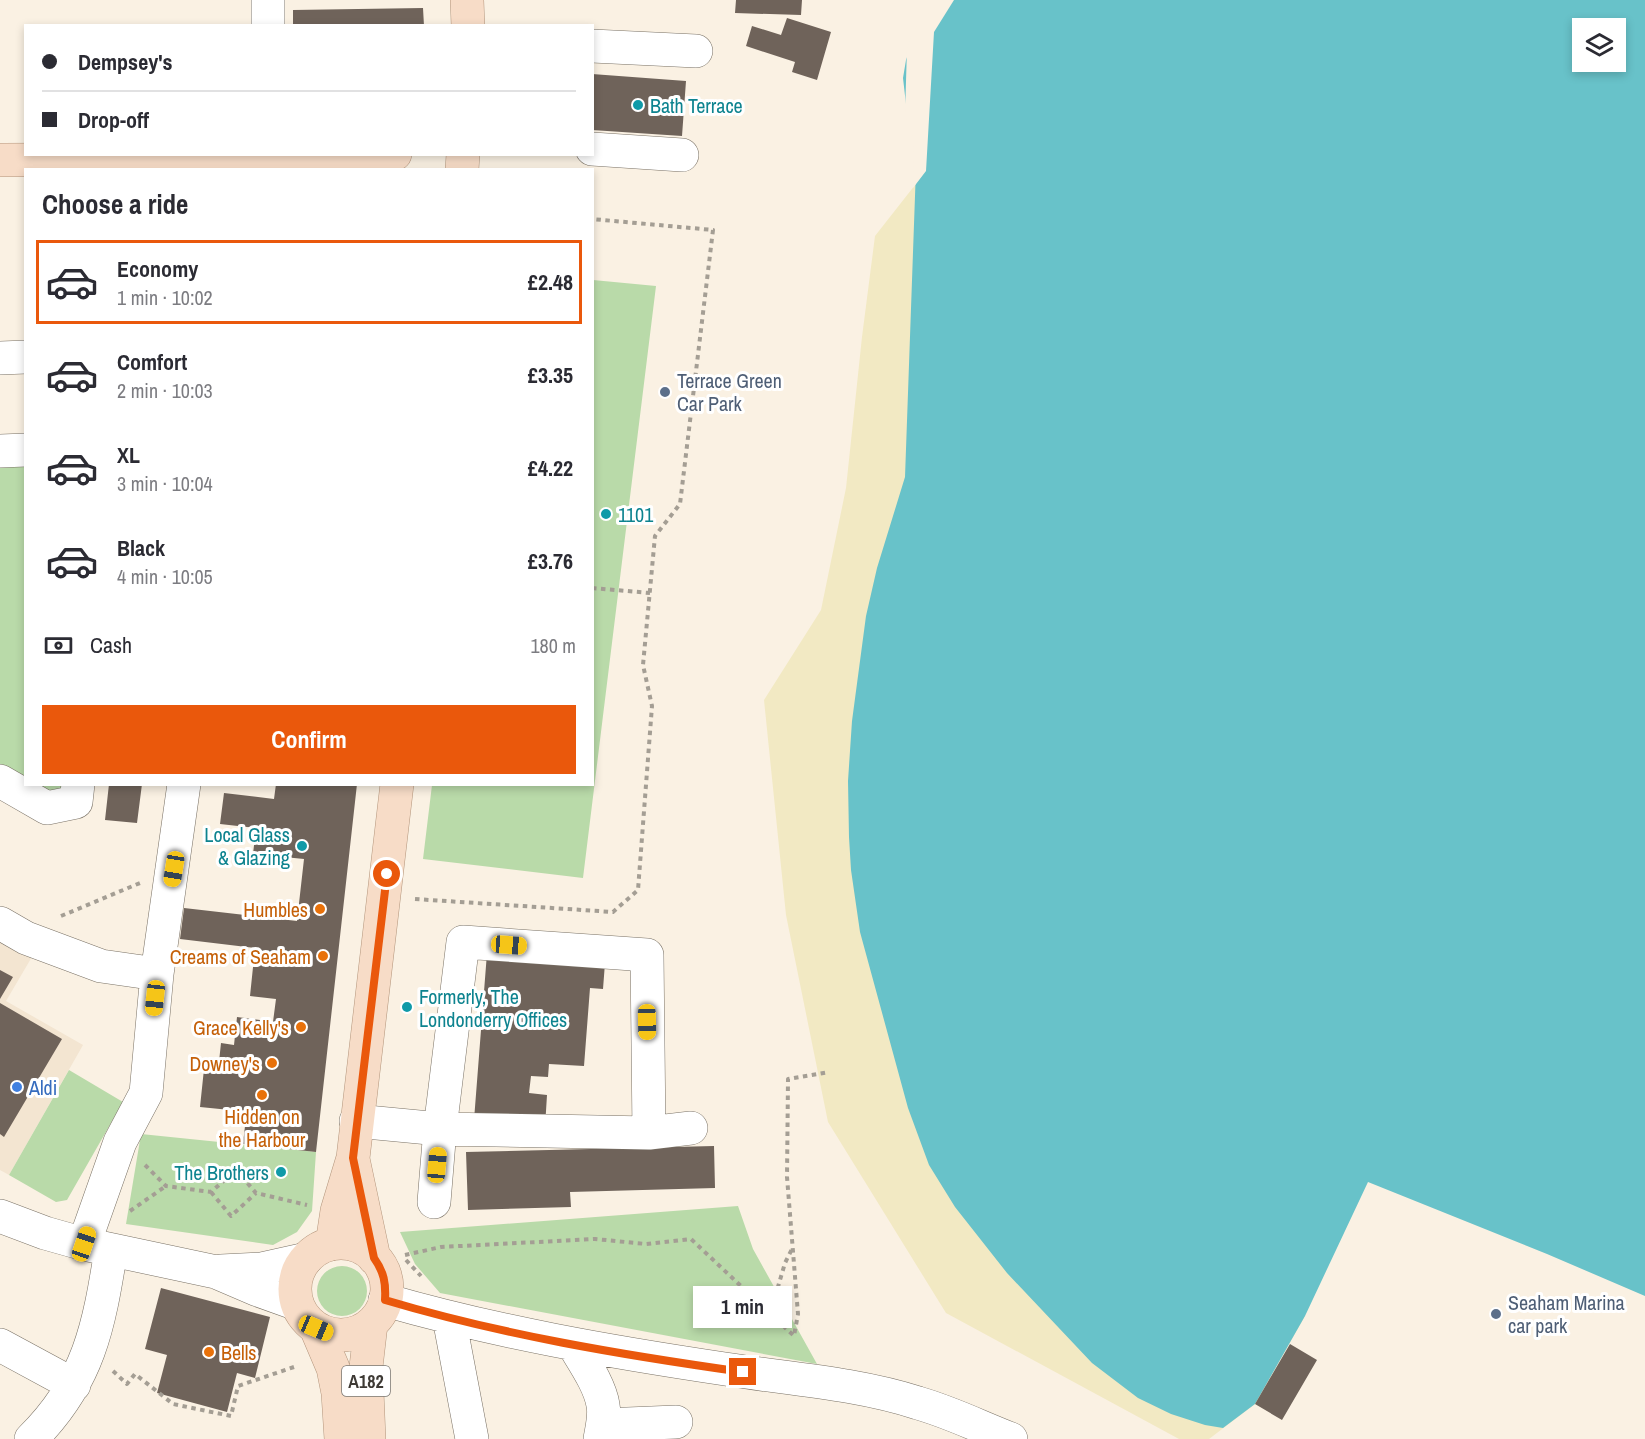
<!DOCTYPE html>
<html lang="en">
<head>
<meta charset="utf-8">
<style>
  :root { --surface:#fff; --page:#f2f2f3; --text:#2b2b33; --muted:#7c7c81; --line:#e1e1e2; --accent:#ea580c }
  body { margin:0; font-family:"Archivo Narrow",sans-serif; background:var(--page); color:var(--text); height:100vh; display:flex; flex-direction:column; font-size:22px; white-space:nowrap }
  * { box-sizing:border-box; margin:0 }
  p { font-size:20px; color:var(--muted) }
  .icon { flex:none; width:33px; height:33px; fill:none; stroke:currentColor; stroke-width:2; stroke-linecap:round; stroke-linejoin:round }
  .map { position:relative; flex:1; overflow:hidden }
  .drawer { position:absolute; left:24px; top:168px; width:570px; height:618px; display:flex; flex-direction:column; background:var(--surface); border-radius:0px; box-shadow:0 3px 9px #0003 }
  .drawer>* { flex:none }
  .top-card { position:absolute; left:24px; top:24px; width:570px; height:132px; border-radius:0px; box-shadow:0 3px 9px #0003; display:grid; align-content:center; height:132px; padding:0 18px; background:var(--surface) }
  .buttons { position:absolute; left:1572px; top:18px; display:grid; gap:12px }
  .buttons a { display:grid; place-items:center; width:54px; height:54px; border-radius:0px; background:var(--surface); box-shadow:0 3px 9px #0003; font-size:30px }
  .end { position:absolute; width:27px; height:27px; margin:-14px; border:8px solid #ea580c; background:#fff; box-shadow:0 0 0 3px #fff }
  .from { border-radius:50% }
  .bubble { position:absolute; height:42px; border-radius:0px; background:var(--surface); box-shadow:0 3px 9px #0003; font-size:20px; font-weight:700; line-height:42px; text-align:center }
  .car { position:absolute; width:18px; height:36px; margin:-18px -9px; border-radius:8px; box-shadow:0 0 4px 2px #0007; background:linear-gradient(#f5c518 24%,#345 0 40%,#f5c518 0 76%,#345 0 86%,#f5c518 0) }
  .top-card b { display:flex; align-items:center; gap:21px; height:57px; font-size:22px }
  .top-card b+b { border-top:2px solid var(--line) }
  .top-card i { width:15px; height:15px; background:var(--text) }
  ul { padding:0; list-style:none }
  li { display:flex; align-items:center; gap:18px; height:84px; margin:0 12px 9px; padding:0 6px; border:3px solid transparent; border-radius:0px }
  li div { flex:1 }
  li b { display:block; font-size:22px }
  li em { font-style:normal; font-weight:700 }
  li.current { border-color:var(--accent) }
  li>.icon { width:54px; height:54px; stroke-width:1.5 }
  h2 { padding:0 18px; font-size:27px; line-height:72px }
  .pay { display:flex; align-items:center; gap:15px; height:66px; padding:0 18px; font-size:22px }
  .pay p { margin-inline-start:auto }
  .button { display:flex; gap:12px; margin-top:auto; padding:12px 18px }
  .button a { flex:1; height:69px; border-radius:0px; background:var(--accent); color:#fff; font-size:24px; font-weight:700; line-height:69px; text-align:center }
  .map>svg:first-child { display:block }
</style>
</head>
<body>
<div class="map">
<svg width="1645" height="1439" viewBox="0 0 1645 1439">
  <rect width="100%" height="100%" fill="#faf1e3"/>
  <path fill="#f3e5d1" d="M0 930 36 950 6 1001 83 1045 9 1175 0 1170Z"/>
  <path fill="#b9daa9" d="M593 280 656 286 583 878 423 859 432 785 592 784Z
    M0 458H25L26 784 69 785 67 799 50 804 0 775Z
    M69 1070 123 1102 67 1200 56 1202 9 1175Z
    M141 1134 316 1152 312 1211 297 1232 273 1245 126 1224Z
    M738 1206 753 1249 817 1364 440 1293 415 1264 400 1232Z
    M317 1291a25 25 0 1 1 50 0a25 25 0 1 1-50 0Z"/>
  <path fill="#f2e9c3" d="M926 171 1305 1316 1255 1404 1209 1439H1179L946 1313 828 1122 786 915 764 700 821 610 846 488 862 337 875 236Z"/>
  <path fill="#68c2c9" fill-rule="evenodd" d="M952 0H1645V1296L1547 1254 1368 1182 1305 1316 1255 1404 1223 1428 1205 1425 1171 1414 1138 1398 1092 1363 1007 1273 955 1207 929 1165 908 1108 860 932 851 870 849 837 848 781 852 721 866 616 877 568 905 477 917 140 907 113 903 78 906 60 914 37ZM1582 28H1616V62H1582Z"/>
  <path fill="#faf1e3" d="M947 0H954L934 32 926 171 913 188 914 140 905 115 907 48 911 36 921 19Z"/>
  <path fill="#6f635a" d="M736 0H802L801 15 735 13Z
    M423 8 424 26H293V10Z
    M787 18 831 32 817 80 792 72 795 62 746 46 752 26 781 35Z
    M592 74 686 81 682 136 592 130Z
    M109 784H142L137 823 105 820Z
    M276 784H357L316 1152 243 1144 245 1126 228 1124 230 1110 200 1107 204 1069 218 1071 221 1043 234 1045 237 1017 260 1020 258 1035 271 1037 276 999 250 996 255 948 180 939 184 908 297 921 304 859 253 854 256 828 220 824 224 793 274 799Z
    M487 953 605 963 603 989 590 988 584 1066 549 1064 548 1077 531 1076 529 1093 547 1095 545 1127 474 1120Z
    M0 970 13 977 0 999Z
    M0 1003 62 1039 4 1137 0 1134Z
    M714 1146 715 1188 570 1192 571 1207 468 1210 466 1152Z
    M161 1288 270 1317 255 1378 237 1373 227 1412 157 1393 167 1355 145 1349Z
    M1290 1344 1317 1360 1282 1420 1255 1404Z"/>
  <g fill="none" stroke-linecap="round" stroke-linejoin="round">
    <g stroke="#7a7266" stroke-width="34">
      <path id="minor" d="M268 0V26
        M592 46 696 51
        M592 149 682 155
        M0 358 26 357
        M0 451 26 450
        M0 781 47 808 76 802 78 784
        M0 923 26 938 101 966 157 974
        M356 1121 440 1129 649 1133 647 955 463 942 440 1129 434 1202
        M649 1133 691 1128
        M0 1216 45 1233 84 1244 216 1272 258 1290 297 1304
        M84 1244 120 1142 146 1093 157 974 184 784
        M221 1271 261 1269 306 1259
        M385 1300C496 1332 611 1352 725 1369 789 1379 856 1383 918 1403 950 1412 980 1427 1011 1439
        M449 1318 472 1439
        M573 1344C583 1361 600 1385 603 1405 605 1416 602 1428 600 1439
        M0 1345 74 1385
        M603 1425 676 1422
        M31 1439C89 1382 99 1326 111 1250"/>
    </g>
    <g stroke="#b2947b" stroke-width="34">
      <path id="major" d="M467 0 468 26
        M0 160 269 159 395 154
        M462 170 463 154
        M353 1159 374 1258
        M295 1289a46 46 0 1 1 92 0a46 46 0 1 1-92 0Z
        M332 1244 337 1211 353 1158 397 784
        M316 1328 333 1368 338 1393 341 1439
        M369 1439 366 1367 371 1324"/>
    </g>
    <path stroke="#a49e94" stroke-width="4" stroke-dasharray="4.5 4.5" stroke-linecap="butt" d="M592 588 650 593
      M415 899 613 912 638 890 652 706 643 665 655 536 680 504 713 230 592 219
      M61 916 140 883
      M145 1165 166 1186 211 1192 236 1170 256 1193 307 1205
      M211 1192 231 1216 256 1193
      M130 1211 166 1186
      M405 1255 441 1247 595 1239 646 1244 691 1239 794 1336 798 1314 787 1177 788 1079 829 1072
      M406 1260 421 1276
      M770 1314 785 1263 792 1249
      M113 1371 127 1384 135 1374 173 1404 231 1416 238 1386 294 1367"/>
    <use href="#minor" stroke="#fff" stroke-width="33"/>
    <use href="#major" stroke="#f7dcc7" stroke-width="33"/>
  </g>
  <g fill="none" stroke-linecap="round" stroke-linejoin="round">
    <path stroke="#ea580c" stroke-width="8" d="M387 874 353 1158 374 1258C384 1272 386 1283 385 1300 502 1335 623 1355 743 1372"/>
  </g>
  <g fill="#0f9aa8" stroke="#fff" stroke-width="2">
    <circle cx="638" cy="105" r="6"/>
    <circle cx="606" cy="514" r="6"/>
    <circle cx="302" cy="846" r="6"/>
    <circle cx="407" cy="1007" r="6"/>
    <circle cx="281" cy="1172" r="6"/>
  </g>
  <g fill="#5c6f8a" stroke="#fff" stroke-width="2">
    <circle cx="665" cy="392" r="6"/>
    <circle cx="1496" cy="1314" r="6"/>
  </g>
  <g fill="#e8710a" stroke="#fff" stroke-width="2">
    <circle cx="320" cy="909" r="6"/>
    <circle cx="323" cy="956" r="6"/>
    <circle cx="301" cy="1027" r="6"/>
    <circle cx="272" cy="1063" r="6"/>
    <circle cx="262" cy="1095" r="6"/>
    <circle cx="209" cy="1352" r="6"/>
  </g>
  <circle fill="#3f7fe0" stroke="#fff" stroke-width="2" cx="17" cy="1087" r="6"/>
  <g text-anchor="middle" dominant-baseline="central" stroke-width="6" stroke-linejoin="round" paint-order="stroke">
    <rect fill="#fff" stroke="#787572" stroke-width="1.5" x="342" y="1366" width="48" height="30" rx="4.5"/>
    <g font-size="18" font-weight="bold" fill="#3e3a35">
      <text x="366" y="1381">A182</text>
    </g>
    <g font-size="20" fill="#0d838f" stroke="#fff" text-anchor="start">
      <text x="650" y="105">Bath Terrace</text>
      <text x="618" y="514">1101</text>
      <text x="290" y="834" text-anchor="end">Local Glass<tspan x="290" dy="23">&amp; Glazing</tspan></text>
      <text x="419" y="996">Formerly, The<tspan x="419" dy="23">Londonderry Offices</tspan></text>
      <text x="269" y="1172" text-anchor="end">The Brothers</text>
    </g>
    <g font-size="20" fill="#4e5e75" stroke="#fff" text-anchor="start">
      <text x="677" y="380">Terrace Green<tspan x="677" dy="23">Car Park</tspan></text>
      <text x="1508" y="1302">Seaham Marina<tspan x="1508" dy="23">car park</tspan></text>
    </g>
    <g font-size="20" fill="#c56008" stroke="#fff" text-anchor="end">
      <text x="308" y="909">Humbles</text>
      <text x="311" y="956">Creams of Seaham</text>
      <text x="289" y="1027">Grace Kelly's</text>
      <text x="260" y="1063">Downey's</text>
      <text x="262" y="1116" text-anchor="middle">Hidden on<tspan x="262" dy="23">the Harbour</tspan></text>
      <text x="221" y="1352" text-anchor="start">Bells</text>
    </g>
    <g font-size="20" fill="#366cbe" stroke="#fff" text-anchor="start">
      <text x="29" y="1087">Aldi</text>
    </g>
  </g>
</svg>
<div class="buttons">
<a><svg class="icon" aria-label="layers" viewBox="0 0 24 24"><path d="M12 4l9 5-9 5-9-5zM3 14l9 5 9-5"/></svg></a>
</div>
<i class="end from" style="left:387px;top:874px"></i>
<i class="end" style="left:743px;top:1372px"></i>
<div class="bubble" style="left:693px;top:1286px;width:99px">1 min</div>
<i class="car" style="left:174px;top:869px;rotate:189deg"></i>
<i class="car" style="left:509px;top:945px;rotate:94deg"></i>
<i class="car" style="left:155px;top:998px;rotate:186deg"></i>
<i class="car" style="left:647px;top:1022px;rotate:179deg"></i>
<i class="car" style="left:437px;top:1165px;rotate:5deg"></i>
<i class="car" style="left:84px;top:1244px;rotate:19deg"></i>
<i class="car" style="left:316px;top:1328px;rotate:113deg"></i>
<div class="top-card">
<b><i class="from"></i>Dempsey's</b>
<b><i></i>Drop-off</b>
</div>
<section class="drawer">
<h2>Choose a ride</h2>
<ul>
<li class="current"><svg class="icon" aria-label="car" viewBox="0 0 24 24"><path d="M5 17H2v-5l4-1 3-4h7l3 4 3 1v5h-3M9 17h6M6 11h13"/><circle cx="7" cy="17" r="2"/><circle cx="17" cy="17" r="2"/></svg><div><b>Economy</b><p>1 min · 10:02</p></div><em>£2.48</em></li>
<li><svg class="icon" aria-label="car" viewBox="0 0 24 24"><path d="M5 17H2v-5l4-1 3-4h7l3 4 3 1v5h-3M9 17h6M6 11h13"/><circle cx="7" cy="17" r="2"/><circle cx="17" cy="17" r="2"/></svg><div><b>Comfort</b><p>2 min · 10:03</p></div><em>£3.35</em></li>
<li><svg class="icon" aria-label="car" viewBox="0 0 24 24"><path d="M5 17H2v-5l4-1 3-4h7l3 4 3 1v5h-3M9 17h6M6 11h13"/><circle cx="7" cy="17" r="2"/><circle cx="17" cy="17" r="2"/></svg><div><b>XL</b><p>3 min · 10:04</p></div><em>£4.22</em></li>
<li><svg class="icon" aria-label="car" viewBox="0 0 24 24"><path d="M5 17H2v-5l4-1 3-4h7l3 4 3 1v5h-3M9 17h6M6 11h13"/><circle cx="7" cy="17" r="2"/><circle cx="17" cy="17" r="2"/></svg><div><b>Black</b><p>4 min · 10:05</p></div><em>£3.76</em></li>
</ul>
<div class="pay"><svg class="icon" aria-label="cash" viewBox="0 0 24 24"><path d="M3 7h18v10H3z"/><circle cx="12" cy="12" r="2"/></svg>Cash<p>180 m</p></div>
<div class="button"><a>Confirm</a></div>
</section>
</div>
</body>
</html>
